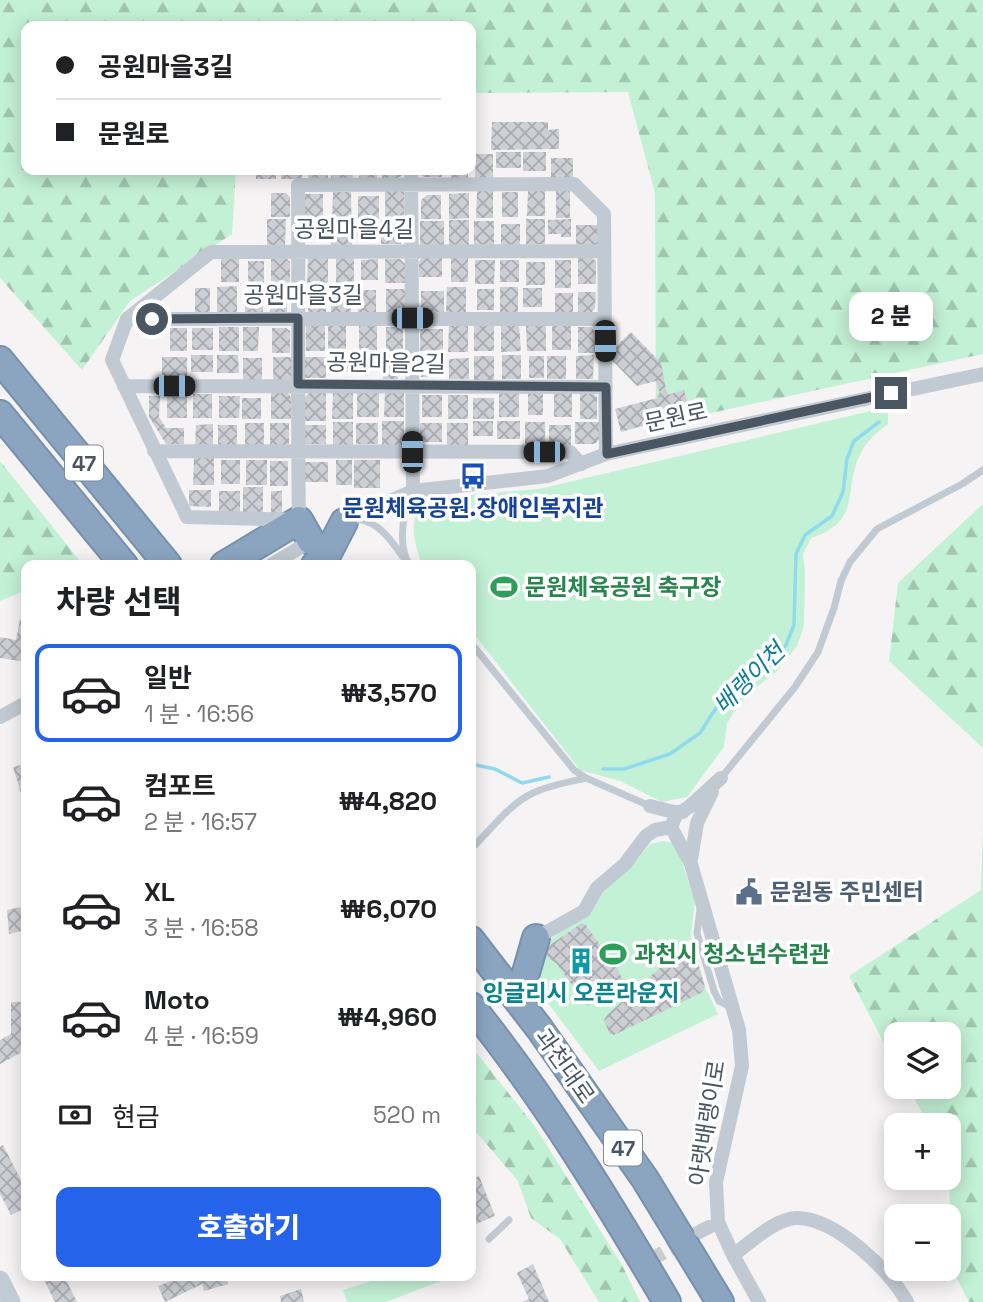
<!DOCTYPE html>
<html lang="ko">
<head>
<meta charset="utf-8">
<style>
  :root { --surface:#fff; --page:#f6f6f6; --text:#202124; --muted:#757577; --line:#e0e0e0; --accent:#2563eb }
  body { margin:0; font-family:"Space Grotesk","Noto Sans KR",sans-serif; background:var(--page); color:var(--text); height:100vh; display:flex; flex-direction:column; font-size:26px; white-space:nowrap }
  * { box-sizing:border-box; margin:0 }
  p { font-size:23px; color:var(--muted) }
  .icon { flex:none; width:38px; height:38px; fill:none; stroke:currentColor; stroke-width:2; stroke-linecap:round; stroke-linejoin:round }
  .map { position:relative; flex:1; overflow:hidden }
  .drawer { position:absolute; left:21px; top:560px; width:455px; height:721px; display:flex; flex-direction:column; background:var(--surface); border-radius:14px; box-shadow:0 4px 18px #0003 }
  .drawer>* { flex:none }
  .banner { position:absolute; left:21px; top:21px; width:455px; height:154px; border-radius:14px; box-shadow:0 4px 18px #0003; display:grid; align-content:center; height:154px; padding:0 35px; background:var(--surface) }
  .tools { position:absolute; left:884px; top:1022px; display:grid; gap:14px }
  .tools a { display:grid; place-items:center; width:77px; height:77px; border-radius:14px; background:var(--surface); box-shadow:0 4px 18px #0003; font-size:35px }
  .end { position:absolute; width:32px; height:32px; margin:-16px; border:9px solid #4a5661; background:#fff; box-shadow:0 0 0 4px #fff }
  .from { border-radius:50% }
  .bubble { position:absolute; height:49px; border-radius:14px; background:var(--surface); box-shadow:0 4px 18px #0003; font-size:23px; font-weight:800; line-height:49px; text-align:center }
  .car { position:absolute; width:21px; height:42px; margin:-21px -10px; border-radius:9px; box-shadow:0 0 5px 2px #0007; background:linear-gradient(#222 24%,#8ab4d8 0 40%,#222 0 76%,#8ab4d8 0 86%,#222 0) }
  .banner b { display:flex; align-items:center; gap:24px; height:66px; font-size:26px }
  .banner b+b { border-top:2px solid var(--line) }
  .banner i { width:18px; height:18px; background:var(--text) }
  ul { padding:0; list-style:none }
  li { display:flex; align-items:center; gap:21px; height:98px; margin:0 14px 10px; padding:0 21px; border:4px solid transparent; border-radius:14px }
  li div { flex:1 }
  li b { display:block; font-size:26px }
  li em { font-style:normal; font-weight:800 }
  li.selected { border-color:var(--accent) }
  li>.icon { width:63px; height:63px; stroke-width:1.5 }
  h2 { padding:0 35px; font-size:32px; line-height:84px }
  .pay { display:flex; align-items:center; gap:18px; height:77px; padding:0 35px; font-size:26px }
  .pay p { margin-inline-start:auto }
  .cta { display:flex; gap:14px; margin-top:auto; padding:14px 35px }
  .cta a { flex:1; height:80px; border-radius:14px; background:var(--accent); color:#fff; font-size:28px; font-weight:800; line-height:80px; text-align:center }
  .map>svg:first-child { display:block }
</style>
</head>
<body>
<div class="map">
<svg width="983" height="1302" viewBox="0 0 983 1302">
  <defs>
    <pattern id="forest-firs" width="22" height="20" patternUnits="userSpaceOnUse" patternTransform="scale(1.75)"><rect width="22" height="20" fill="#c3f1d5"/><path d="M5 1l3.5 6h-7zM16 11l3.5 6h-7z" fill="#a0c6b0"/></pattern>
    <pattern id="building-cross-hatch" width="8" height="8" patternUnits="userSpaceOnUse" patternTransform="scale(1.75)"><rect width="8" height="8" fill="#cdcfd5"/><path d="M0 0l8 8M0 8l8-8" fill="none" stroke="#a8abb0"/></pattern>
  </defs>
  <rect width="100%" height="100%" fill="#f5f3f3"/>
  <path fill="url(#forest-firs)" d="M0 0H983V354L656 425 655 193 628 92 471 93V26H26V170H236L232 234 130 301 82 370 0 278Z
    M0 461 83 565H26V590L0 601Z
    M983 504V748L889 661 898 583Z
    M983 827V1302H969L951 1267 948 1125H929L908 1087H948V1034H896V1066L849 976 981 890Z
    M471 1046 534 1125 622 1265 640 1302H599L560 1239 531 1218 518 1181 471 1126Z"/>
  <path fill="#c3f1d5" d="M888 407V424C879 431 867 440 862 451 841 488 865 520 811 538L803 554 805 572 804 626 797 646 775 673 751 691 737 708 727 723 724 747 687 797 662 802 620 781 580 770 471 630V565H422C414 542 406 516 428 499L539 489Z
    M663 841 672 843 677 847 695 902 691 934 693 945 705 987 718 1014 599 1071 518 963 588 912 604 889 632 866 650 844Z
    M388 1276H454L386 1302H347L343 1290Z"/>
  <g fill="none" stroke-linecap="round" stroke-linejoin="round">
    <path stroke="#90daee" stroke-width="3.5" d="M471 764 495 769 522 783 549 777
      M603 769H624L670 754 700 733 716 708 744 683 767 667 786 645 794 625 796 554 805 535 832 516 843 492 847 459 854 441 879 422"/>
  </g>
  <path fill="url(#building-cross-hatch)" d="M492 122H548V130L559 129V149L491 150Z
    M496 152H521V168H496Z
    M523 152H546V171H523Z
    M476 154H493V180H475Z
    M551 158H573V180H551Z
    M256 170H276V179H256Z
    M281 170H302V179H281Z
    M308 170H328V180H308Z
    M331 170H353V180H331Z
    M359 170H377V180H359Z
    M382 170H404V174L398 178H382Z
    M419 170H442V177H424L419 174Z
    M451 170H468V179H451Z
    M477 190H493V218H476Z
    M385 191H404V217H385Z
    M528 191H545V216H527Z
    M556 191H570V218H556Z
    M333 192H351L352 247H331Z
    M502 192H518V217H502Z
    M271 193H286L290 197V217H271Z
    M469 193V218L449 219V194Z
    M303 194H323V217H303Z
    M427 195H441V219H421V200Z
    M358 196H379V219H358Z
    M267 219H286L285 245H267Z
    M526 219H545V244H526Z
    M571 219V237H561V234H548V220Z
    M381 220H401V244H381Z
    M449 220H469V246H449Z
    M355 221H379V239H355Z
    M420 221H444V247H420Z
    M474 221H494V246H474Z
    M304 222H329V238H304Z
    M501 224H520V247H501Z
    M576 225H598V245L576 249Z
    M239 256V282H221V257Z
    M423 256H442V277H419V262Z
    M336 257H354V286H336Z
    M271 258H286L290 262V284H271Z
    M308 258H328V283H307Z
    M451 258H468V282H451Z
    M578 258H592L596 261V284H578Z
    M378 259V280H361V260Z
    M385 259H400L405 264V283H385Z
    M475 260H495L494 284H475Z
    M500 260H519V282H500Z
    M555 260H571V288H555Z
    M248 261H264V286H248Z
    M526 262H545V285H526Z
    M237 286V313H217V287Z
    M245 287H263V313H245Z
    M447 287H466V312H446Z
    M500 287H518V312H500Z
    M195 288H210V313H195Z
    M523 288H542V307H523Z
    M270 289H287V313H270Z
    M308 289H327L326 313H308Z
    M386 289H405V308L400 313H386Z
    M477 289H494V310H477Z
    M358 290H376V314H358Z
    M421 291H444V312H421Z
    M331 292H351V314L331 315Z
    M578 292H596L595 308 592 312H578Z
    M555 293H573V314H555Z
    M328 324H346V352H328Z
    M359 325H377V351H359Z
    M449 325H468V352H448Z
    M306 326H325V351H306Z
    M474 326H494V351H474Z
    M501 326H519L521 351 501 352Z
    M526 326H546V351H527Z
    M552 326H571V350H552Z
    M219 327H239V351H219Z
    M243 327H259L258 351H243Z
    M386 327H403V351H386Z
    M578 327H591L597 334V353H578Z
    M170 328H187V351H170Z
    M192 328H213V350H192Z
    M272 328H286L290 331V353H272Z
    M420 329H443V351H420Z
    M631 332 661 363 667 395 684 390 690 413 621 432 615 409 661 397 656 381 637 386 607 355Z
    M355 354H377V370H355Z
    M191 355H213V372H191Z
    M217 355H238L239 373H217Z
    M383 355H401V364H398V379H383Z
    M502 355H521V379H502Z
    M594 355 593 379H576V356Z
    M474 356H494V381H474Z
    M529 356H544V378H529Z
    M547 356H566V379H547Z
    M162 357H187V378H162Z
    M273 357H292V380H273Z
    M303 357H326V378H303Z
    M329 357H351V372H329Z
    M243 358H262V381H243Z
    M421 358H442V377H421Z
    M469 358V379H449V359Z
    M271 391H286L291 397V419H271Z
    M385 391H404V417H384Z
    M554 391H572V417H554Z
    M167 392 187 393V418H167Z
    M357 392H379V417H357Z
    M528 392H543V415H528Z
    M580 392H591L597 397V419H580Z
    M309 393H326V421H303V399Z
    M333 393H353V419H332Z
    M499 393H519V417H499Z
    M193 394H212V418H193Z
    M422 395H442V417H422Z
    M448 395H468V419H448Z
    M149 396H160L159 417 166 428H184V444H166L149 417Z
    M219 396H240L239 418H219Z
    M242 398H261V419H242Z
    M473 398H494V419H473Z
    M382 421H404V439L401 447H382Z
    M473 421H493V436H473Z
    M497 421H520V439H497Z
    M333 422H353V445L333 446Z
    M525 422H545V444H525Z
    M575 422H599V439L595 444H575Z
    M245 423H264V447H245Z
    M270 423H289V443L284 448H270Z
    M356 423H378V444H356Z
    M420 423H442V442H422V438H420Z
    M447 423H468V445H447Z
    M213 424V445H195L196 425Z
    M218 425H237V448H218Z
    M303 425H326V444H303Z
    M549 425H571V447H549Z
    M194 458H214V485H193Z
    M221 460H240V484H221Z
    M246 460H267V485H246Z
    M336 460H352V485H336Z
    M354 460H380V488H354Z
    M270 461H288V486H270Z
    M305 462H328V482H305Z
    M243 487H263V512H243Z
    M189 490H211V507L189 506Z
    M219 491H240V513H219Z
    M271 491H282V513H271Z
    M20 619 26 620V662L0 658V637L16 640Z
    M26 764V792L21 793 13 767Z
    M26 906V930L9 934 7 910Z
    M582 923 585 924 618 970 625 985 587 1006 557 964 547 957 546 952 547 947Z
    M690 944 693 945 705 987 701 993 614 1035 610 1034 604 1021 606 1016 664 964 661 958 675 952 677 954Z
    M11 1002H26V1050L0 1064V1040L11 1034Z
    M3 1145 26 1190V1208L11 1215 0 1194V1147Z
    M479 1176 495 1216 471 1226V1180Z
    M533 1264 549 1302H522L529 1299 517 1273Z
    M42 1276H64L77 1302H55Z
    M185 1276H226L228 1284 204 1291 202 1284 165 1302 158 1286Z
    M301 1289 304 1302H281L280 1296Z"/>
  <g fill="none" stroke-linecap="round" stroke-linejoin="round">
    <path stroke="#caccce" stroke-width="14" stroke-dasharray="14 7" stroke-linecap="butt" d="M633 1270 701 1231"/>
    <g stroke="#7690ad" stroke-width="30">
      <path id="highway" d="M0 360 168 565
        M0 414 124 565
        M224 565 299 520 311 541
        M315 565 327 555 344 522
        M471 940 539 1028 645 1179 720 1302
        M518 1000 536 938
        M471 1006C545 1098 607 1200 667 1302"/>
    </g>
    <path stroke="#c1cad2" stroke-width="7" d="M408 495C404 515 397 548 410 565
      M358 519C380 523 390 539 403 557
      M471 643 574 770 586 778 650 806
      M721 778 795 687 818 652 834 608 841 581 850 562 877 529 962 484 983 470
      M472 848C491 830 509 804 533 793 550 785 569 782 586 778
      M700 909 697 933 714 991 719 1001 733 1008
      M489 1239 509 1220"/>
    <path stroke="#c1cad2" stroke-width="14" d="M411 170 413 491
      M604 251 211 252 127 319 112 360 187 517 299 520C297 408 299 297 298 185L574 184 604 214C605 294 606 374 606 454
      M127 319H605
      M124 386 606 387
      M154 451 570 452 581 464
      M341 523 413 491 548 476 606 454 983 374
      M271 565 314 539
      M0 717 26 703
      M721 778 689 807 676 815 671 827 691 864 739 1030 742 1066 716 1182 718 1222 733 1255 759 1302
      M650 806 674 812H683
      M691 859 697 823 712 792
      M536 938 584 911 597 888 625 864 646 836 655 830 671 827
      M701 1231 709 1227
      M733 1255C750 1243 777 1217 798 1218 836 1219 890 1270 907 1302"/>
    <path stroke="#c1cbd6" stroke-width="19" d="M0 1280 11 1302"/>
    <use href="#highway" stroke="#8ba5c1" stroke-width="26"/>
  </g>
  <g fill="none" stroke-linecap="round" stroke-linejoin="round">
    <path stroke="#4a5661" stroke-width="9" d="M152 319 298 318V384L606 387 607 454 891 393"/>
  </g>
  <defs>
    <g id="bus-bare" transform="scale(2.1)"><path d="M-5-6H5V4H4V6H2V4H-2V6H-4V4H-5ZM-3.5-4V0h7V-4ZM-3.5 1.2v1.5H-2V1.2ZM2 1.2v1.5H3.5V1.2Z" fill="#1a4fb4" stroke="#fff" stroke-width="2.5" paint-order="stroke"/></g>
    <g id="stadium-bare" transform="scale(2.1)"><path d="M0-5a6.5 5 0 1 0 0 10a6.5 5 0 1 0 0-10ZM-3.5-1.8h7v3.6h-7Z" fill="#2e9e5b" stroke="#fff" stroke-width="2.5" paint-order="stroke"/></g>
    <g id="civic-bare" transform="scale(2.1)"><path d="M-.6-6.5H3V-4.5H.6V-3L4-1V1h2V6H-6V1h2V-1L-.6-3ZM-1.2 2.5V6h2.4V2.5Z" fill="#5c6f8a" stroke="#fff" stroke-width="2.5" paint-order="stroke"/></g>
    <g id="building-bare" transform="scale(2.1)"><path d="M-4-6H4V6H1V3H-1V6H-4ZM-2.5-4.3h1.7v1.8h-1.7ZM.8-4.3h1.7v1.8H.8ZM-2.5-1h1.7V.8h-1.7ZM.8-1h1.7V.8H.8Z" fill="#0f9aa8" stroke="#fff" stroke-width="2.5" paint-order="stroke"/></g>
  </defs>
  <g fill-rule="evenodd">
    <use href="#bus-bare" x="473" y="476"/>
    <use href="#stadium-bare" x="504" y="587"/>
    <use href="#civic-bare" x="749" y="892"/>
    <use href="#stadium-bare" x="613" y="954"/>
    <use href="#building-bare" x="581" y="961"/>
  </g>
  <g text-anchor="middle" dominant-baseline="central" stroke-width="7" stroke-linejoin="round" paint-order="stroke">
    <g fill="#fff" stroke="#808990" stroke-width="2">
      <rect x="65" y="445.5" width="38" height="35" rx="5"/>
      <rect x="604" y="1130.5" width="38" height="35" rx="5"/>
    </g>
    <g font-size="21" font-weight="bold" fill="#4a5661">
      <text x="84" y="463">47</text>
      <text x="623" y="1148">47</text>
    </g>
    <g font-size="23" fill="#4a5661" stroke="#fff">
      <text x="354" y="229">공원마을4길</text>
      <text x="303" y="295">공원마을3길</text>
      <text transform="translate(386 363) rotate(1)">공원마을2길</text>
      <text transform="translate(676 417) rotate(-12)">문원로</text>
      <text transform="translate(565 1066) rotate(55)">과천대로</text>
      <text transform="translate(707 1123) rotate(-81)">아랫배랭이로</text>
    </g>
    <g font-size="23" font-weight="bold" fill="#164399" stroke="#fff">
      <text x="473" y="508">문원체육공원.장애인복지관</text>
    </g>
    <g font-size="23" font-weight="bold" fill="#27864d" stroke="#fff" text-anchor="start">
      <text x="525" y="587">문원체육공원 축구장</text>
      <text x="634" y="954">과천시 청소년수련관</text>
    </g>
    <g font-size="23" font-weight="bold" fill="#4e5e75" stroke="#fff" text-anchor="start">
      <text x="770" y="892">문원동 주민센터</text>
    </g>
    <g font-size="23" font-weight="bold" fill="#0d838f" stroke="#fff">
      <text x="581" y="993">잉글리시 오픈라운지</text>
    </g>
    <g font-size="24" font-style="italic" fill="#0c7c9b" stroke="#fff">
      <text transform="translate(749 678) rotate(-45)">배랭이천</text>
    </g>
  </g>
</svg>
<div class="tools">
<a><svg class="icon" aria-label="layers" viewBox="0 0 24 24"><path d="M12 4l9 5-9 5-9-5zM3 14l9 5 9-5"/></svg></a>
<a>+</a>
<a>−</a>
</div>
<i class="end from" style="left:152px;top:319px"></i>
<i class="end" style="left:891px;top:393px"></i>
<div class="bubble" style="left:849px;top:292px;width:84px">2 분</div>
<i class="car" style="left:412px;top:318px;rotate:90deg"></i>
<i class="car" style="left:605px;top:341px;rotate:179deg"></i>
<i class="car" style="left:174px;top:386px;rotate:90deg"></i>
<i class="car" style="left:412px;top:452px;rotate:0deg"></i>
<i class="car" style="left:544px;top:452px;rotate:270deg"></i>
<div class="banner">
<b><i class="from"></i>공원마을3길</b>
<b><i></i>문원로</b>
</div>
<section class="drawer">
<h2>차량 선택</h2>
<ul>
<li class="selected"><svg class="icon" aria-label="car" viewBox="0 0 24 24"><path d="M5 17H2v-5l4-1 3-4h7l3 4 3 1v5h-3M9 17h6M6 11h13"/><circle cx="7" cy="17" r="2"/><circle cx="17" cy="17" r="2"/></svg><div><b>일반</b><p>1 분 · 16:56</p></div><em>₩3,570</em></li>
<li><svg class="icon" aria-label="car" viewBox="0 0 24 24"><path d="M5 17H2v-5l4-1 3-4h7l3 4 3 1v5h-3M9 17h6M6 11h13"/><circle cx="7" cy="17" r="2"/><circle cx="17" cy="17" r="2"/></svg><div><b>컴포트</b><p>2 분 · 16:57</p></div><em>₩4,820</em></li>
<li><svg class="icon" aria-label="car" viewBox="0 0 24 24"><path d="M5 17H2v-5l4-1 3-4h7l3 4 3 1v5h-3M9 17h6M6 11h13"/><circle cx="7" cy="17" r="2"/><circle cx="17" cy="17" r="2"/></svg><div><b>XL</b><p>3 분 · 16:58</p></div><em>₩6,070</em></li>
<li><svg class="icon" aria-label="car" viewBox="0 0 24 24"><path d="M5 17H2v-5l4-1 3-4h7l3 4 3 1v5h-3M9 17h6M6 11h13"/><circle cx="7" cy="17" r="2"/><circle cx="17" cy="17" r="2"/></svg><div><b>Moto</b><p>4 분 · 16:59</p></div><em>₩4,960</em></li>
</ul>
<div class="pay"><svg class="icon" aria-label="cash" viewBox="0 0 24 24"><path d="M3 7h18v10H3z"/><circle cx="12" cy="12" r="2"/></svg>현금<p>520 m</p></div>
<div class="cta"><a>호출하기</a></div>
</section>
</div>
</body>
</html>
